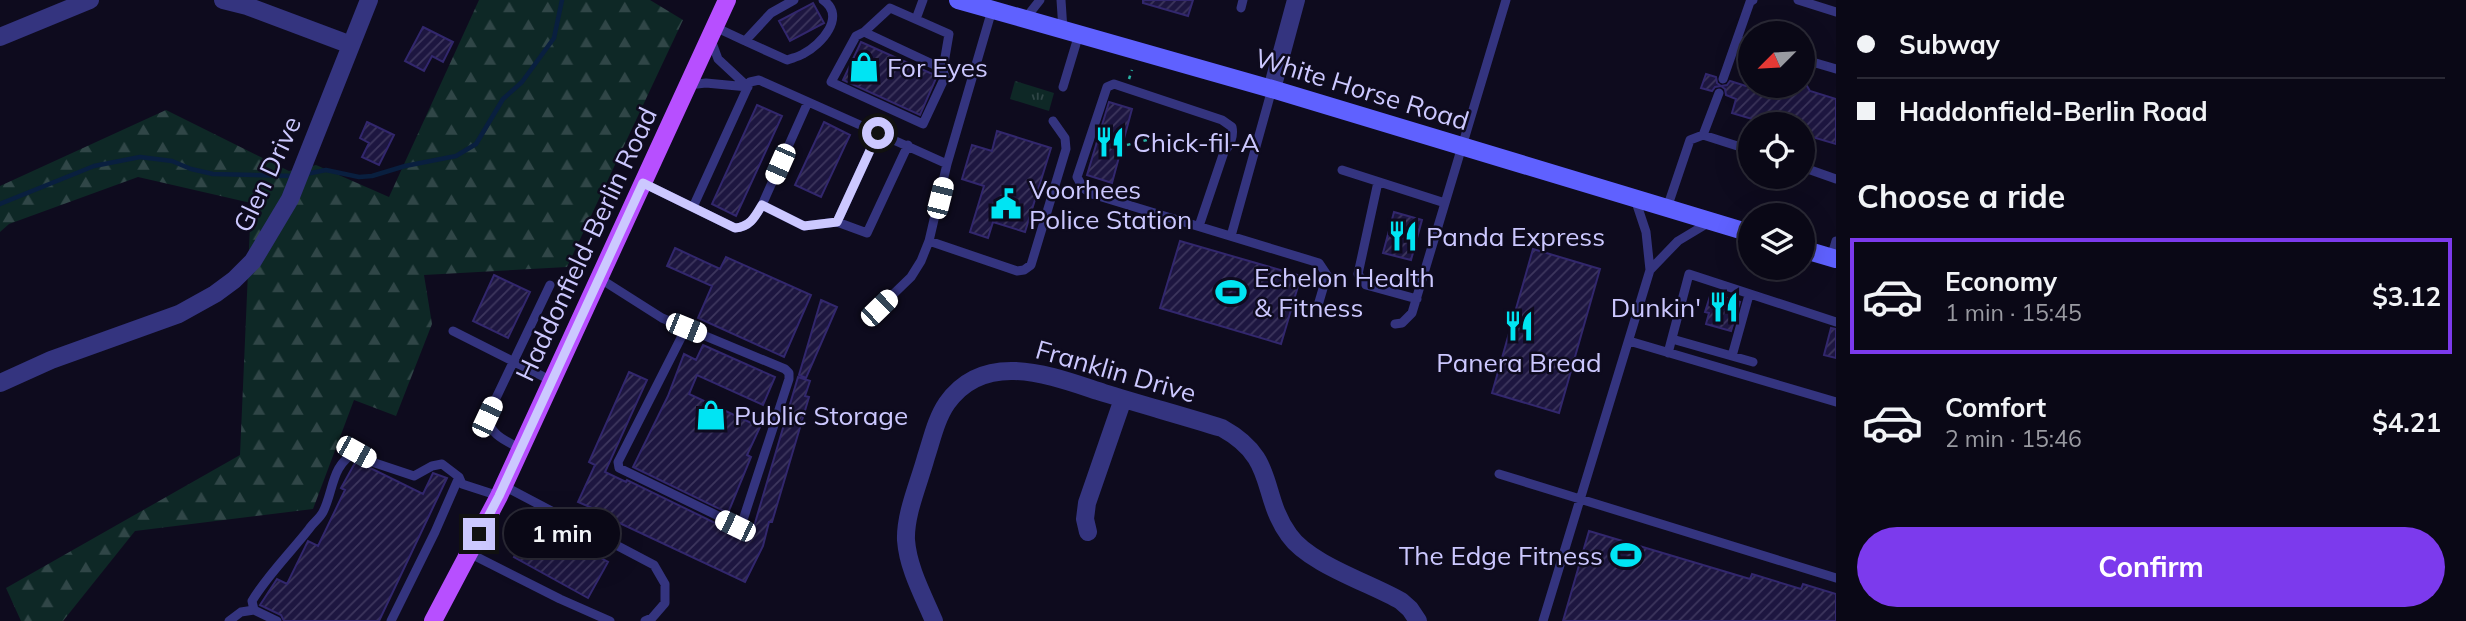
<!DOCTYPE html>
<html lang="en">
<head>
<meta charset="utf-8">
<style>
  :root { --surface:#0a0816; --page:#13111f; --text:#f1f3f6; --muted:#999aa1; --line:#2a2935; --accent:#7c3aed }
  body { margin:0; font-family:Mulish,sans-serif; background:var(--page); color:var(--text); height:100vh; display:flex; flex-direction:column; font-size:26px; white-space:nowrap }
  * { box-sizing:border-box; margin:0 }
  p { font-size:23px; color:var(--muted) }
  .icon { flex:none; width:38px; height:38px; fill:none; stroke:currentColor; stroke-width:2; stroke-linecap:round; stroke-linejoin:round }
  .map { position:relative; flex:1; overflow:hidden }
  .side { display:flex; flex-direction:column; background:var(--surface); width:630px }
  .side>* { flex:none }
  .top-card { display:grid; align-content:center; height:154px; padding:0 21px; background:var(--surface) }
  .needle { width:46px; rotate:246deg }
  .fabs { position:absolute; left:1738px; top:21px; display:grid; gap:14px }
  .fabs a { display:grid; place-items:center; width:77px; height:77px; border-radius:50%; background:var(--surface); box-shadow:0 7px 28px #0002,0 0 0 2px var(--line); font-size:35px }
  .end { position:absolute; width:32px; height:32px; margin:-16px; border:9px solid #ccc8ff; background:#111; box-shadow:0 0 0 4px #111 }
  .from { border-radius:50% }
  .bubble { position:absolute; height:49px; border-radius:24px; background:var(--surface); box-shadow:0 7px 28px #0002,0 0 0 2px var(--line); font-size:23px; font-weight:700; line-height:49px; text-align:center }
  .car { position:absolute; width:21px; height:42px; margin:-21px -10px; border-radius:9px; box-shadow:0 0 5px 2px #0007; background:linear-gradient(#fff 24%,#345 0 40%,#fff 0 76%,#345 0 86%,#fff 0) }
  .top-card b { display:flex; align-items:center; gap:24px; height:66px; font-size:26px }
  .top-card b+b { border-top:2px solid var(--line) }
  .top-card i { width:18px; height:18px; background:var(--text) }
  ul { padding:0; list-style:none }
  li { display:flex; align-items:center; gap:21px; height:116px; margin:0 14px 10px; padding:0 7px; border:4px solid transparent; border-radius:0px }
  li div { flex:1 }
  li b { display:block; font-size:26px }
  li em { font-style:normal; font-weight:700 }
  li.current { border-color:var(--accent) }
  li>.icon { width:63px; height:63px; stroke-width:1.5 }
  h2 { padding:0 21px; font-size:32px; line-height:84px }
  .button { display:flex; gap:14px; margin-top:auto; padding:14px 21px }
  .button a { flex:1; height:80px; border-radius:42px; background:var(--accent); color:#fff; font-size:28px; font-weight:700; line-height:80px; text-align:center }
  main { display:flex; flex:1; min-height:0 }
  .map>svg:first-child { display:block }
</style>
</head>
<body>
<main>
<div class="map">
<svg width="1836" height="621" viewBox="0 0 1836 621">
  <defs>
    <pattern id="grass-tufts" width="24" height="20" patternUnits="userSpaceOnUse" patternTransform="scale(1.75)"><rect width="24" height="20" fill="#0e2826"/><path d="M3 7l-1-3M5 7V3M7 7l1-3M15 17l-1-3M17 17v-4M19 17l1-3" fill="none" stroke="#304647"/></pattern>
    <pattern id="forest-firs" width="22" height="20" patternUnits="userSpaceOnUse" patternTransform="scale(1.75)"><rect width="22" height="20" fill="#0e2826"/><path d="M5 1l3.5 6h-7zM16 11l3.5 6h-7z" fill="#304647"/></pattern>
    <pattern id="building-hatch" width="6" height="6" patternUnits="userSpaceOnUse" patternTransform="scale(1.75)"><rect width="6" height="6" fill="#1d1640"/><path d="M-1 1l2-2M0 6l6-6M5 7l2-2" fill="none" stroke="#3d365d"/></pattern>
  </defs>
  <rect width="100%" height="100%" fill="#0e0b1e"/>
  <path fill="url(#grass-tufts)" d="M1015 81 1054 93 1049 111 1010 99Z"/>
  <path fill="url(#forest-firs)" d="M479 0H650L683 20 567 267 424 275 432 324 396 416 354 400 313 509 135 531 63 621H21L6 588 240 455 251 203 138 177 9 224 0 232V186L166 110 289 171 316 165 389 197Z"/>
  <g fill="none" stroke-linecap="round" stroke-linejoin="round">
    <path stroke="#091f3f" stroke-width="4.5" d="M306 174 326 170 359 177 372 176 405 166 456 156 476 144 503 99 522 82 554 38 562 0
      M0 204 94 166 140 157 172 161 191 169 213 174 294 176"/>
  </g>
  <path fill="url(#building-hatch)" stroke="#32276d" stroke-width="2" d="M1143 0H1193L1188 16 1143 3Z
    M813 3 824 23 790 41 779 21Z
    M423 27 453 42 443 62 432 56 424 71 405 61Z
    M861 42 937 76 920 115 843 80Z
    M1706 74 1716 77 1717 83 1721 86 1727 85 1730 81 1746 86H1807L1810 91 1836 99V144L1802 134V124H1769L1732 113 1736 99 1726 95 1725 89 1721 86 1715 87 1712 91 1701 88Z
    M1109 102 1132 109 1112 183 1087 175Z
    M757 105 782 116 736 216 712 204Z
    M367 122 394 135 379 165 362 157 369 143 360 138Z
    M824 122 850 135 821 197 795 185Z
    M997 131 1051 148 1025 232 993 222 988 238 970 232 984 186 962 179 972 145 992 151Z
    M1394 212 1422 220 1411 260 1383 253Z
    M1180 241 1301 276 1281 344 1160 308Z
    M675 248 720 269 726 257 811 295 784 357 698 318 712 286 667 266Z
    M1533 249 1600 269 1559 413 1492 393Z
    M494 275 530 292 508 338 473 321Z
    M1711 293 1740 302 1731 331 1706 324 1709 313 1705 312Z
    M821 300 837 307 806 378 799 375Z
    M1831 328 1836 329V358L1824 355Z
    M703 345 775 377 763 405 697 375 689 394 760 427 747 455 751 457 728 513 633 467 668 396 684 354 696 360Z
    M629 372 647 380 605 472 626 482 627 480 750 540 798 377 810 381 805 396 809 397 772 522H769L763 546 745 582 598 513 599 511 578 502 595 465 589 462Z
    M356 461 423 494 433 473 447 478 379 621H284L281 615 260 605 277 579 287 584 308 541 318 546 345 490 341 488Z
    M534 521 608 562 588 598 514 557Z
    M1589 531 1750 579 1752 574 1801 589 1803 584 1836 594V621H1563Z"/>
  <g fill="none" stroke-linecap="round" stroke-linejoin="round">
    <path stroke="#28b3a6" stroke-width="2.5" stroke-dasharray="3.5 5" stroke-linecap="butt" d="M1129 79 1132 70
      M1127 145 1147 140"/>
    <path stroke="#34347f" stroke-width="9" d="M794 0 771 13 745 41 787 60C792 58 798 57 803 54 821 45 847 16 823 0
      M1061 0 1063 30
      M1798 0 1836 12
      M890 8 949 34 943 69 945 77 923 124 831 82 856 36 864 32Z
      M1241 8 1243 0
      M916 19 923 0
      M1025 19 1040 0
      M715 27 745 41
      M864 32 943 69
      M1737 39 1750 43
      M711 40 718 59 748 87
      M1802 59 1836 69
      M1723 79 1750 2 1753 0
      M688 85 706 83 748 87
      M1063 87 1079 34
      M1703 135 1719 93
      M1802 167 1836 179
      M1342 170 1445 203
      M1378 182 1358 274 1366 285 1417 299
      M643 183 735 228C750 227 755 217 762 205L804 226 837 222 878 133 947 164
      M762 205 808 102
      M693 207 750 82 759 80 878 133
      M1667 208 1690 140 1703 135 1750 150
      M837 222 867 233 908 145
      M1199 226 1224 152C1230 146 1234 136 1232 127L1222 120 1114 84 1107 87 1077 177 1083 188 1092 194 1319 263 1327 275 1319 302
      M1231 236 1272 89
      M929 241 1017 271 1024 270 1031 265 1066 149 1065 138 1053 121
      M1831 258 1836 241
      M1650 270 1678 241 1708 223
      M599 278 662 318 785 369 789 373V379L742 523 739 526 619 468 618 462 686 328
      M879 308 911 277 921 261 929 241 947 164 992 10
      M1395 324 1402 323 1412 313 1506 0
      M453 331 552 381
      M1672 339 1753 362
      M1629 341 1836 402
      M1668 353 1689 274 1836 322
      M1732 356 1749 295
      M521 449C505 440 491 436 487 417L550 285
      M1499 474 1836 578
      M504 486 654 565 665 584V603L652 618 645 621
      M469 553 560 599 610 621
      M229 621 241 612 254 610
      M277 621 254 610 252 601C266 577 291 552 309 529 313 523 320 518 323 512 334 490 331 465 356 452L375 463 414 476 432 466 442 464 459 477 462 484 499 496
      M391 621 435 532 459 477
      M1543 621 1650 270 1646 232 1635 199"/>
    <path stroke="#34347f" stroke-width="18" d="M223 0 247 6 351 45
      M0 37 90 0
      M1272 89 1296 0
      M0 383 51 360 179 314 215 294 234 280 253 261 290 199 369 0
      M1088 532 1085 519 1087 503 1123 399
      M934 621C923 595 908 568 906 540 905 514 919 483 926 457 932 439 936 419 947 403 986 348 1054 377 1104 393 1143 405 1183 416 1222 428 1278 459 1259 493 1289 535 1309 564 1370 583 1401 601L1410 609 1418 621"/>
    <path stroke="#5f61ff" stroke-width="18" d="M958 0 1272 89 1750 233
      M1802 249 1836 259"/>
    <path stroke="#b74fff" stroke-width="18" d="M433 621 499 496 727 0"/>
  </g>
  <g fill="none" stroke-linecap="round" stroke-linejoin="round">
    <path stroke="#ccc8ff" stroke-width="9" d="M479 534 499 496 643 183 735 228C750 227 755 217 762 205L804 226 837 222 878 133"/>
  </g>
  <defs>
    <g id="shop-bare" transform="scale(2.415)"><path d="M-5-2.5h2.3a2.7 3.5 0 0 1 5.4 0H5L5.5 6h-11ZM-1.5-2.5h3a1.5 2.3 0 0 0-3 0Z" fill="#00e4f3" stroke="#0e0b1e" stroke-width="2.5" paint-order="stroke"/></g>
    <g id="restaurant-bare" transform="scale(2.415)"><path d="M-5-6h1v4h1v-4h1v4h1v-4h1v5L-1.5 .5V6h-2V.5L-5-1ZM5-6V6H3V1.5H1.5Q1.5-4 5-6Z" fill="#00e4f3" stroke="#0e0b1e" stroke-width="2.5" paint-order="stroke"/></g>
    <g id="civic-bare" transform="scale(2.415)"><path d="M-.6-6.5H3V-4.5H.6V-3L4-1V1h2V6H-6V1h2V-1L-.6-3ZM-1.2 2.5V6h2.4V2.5Z" fill="#00e4f3" stroke="#0e0b1e" stroke-width="2.5" paint-order="stroke"/></g>
    <g id="stadium-bare" transform="scale(2.415)"><path d="M0-5a6.5 5 0 1 0 0 10a6.5 5 0 1 0 0-10ZM-3.5-1.8h7v3.6h-7Z" fill="#00e4f3" stroke="#0e0b1e" stroke-width="2.5" paint-order="stroke"/></g>
  </defs>
  <g fill-rule="evenodd">
    <use href="#shop-bare" x="864" y="67"/>
    <use href="#restaurant-bare" x="1110" y="142"/>
    <use href="#civic-bare" x="1006" y="204"/>
    <use href="#restaurant-bare" x="1403" y="236"/>
    <use href="#stadium-bare" x="1231" y="292"/>
    <use href="#restaurant-bare" x="1724" y="307"/>
    <use href="#restaurant-bare" x="1519" y="326"/>
    <use href="#shop-bare" x="711" y="415"/>
    <use href="#stadium-bare" x="1626" y="555"/>
  </g>
  <g text-anchor="middle" dominant-baseline="central" stroke-width="5" stroke-linejoin="round" paint-order="stroke">
    <g font-size="26" fill="#ccc8ff" stroke="#0e0b1e" text-anchor="start">
      <text x="887" y="67">For Eyes</text>
      <text x="1133" y="142">Chick-fil-A</text>
      <text x="1029" y="189">Voorhees<tspan x="1029" dy="30">Police Station</tspan></text>
      <text x="1426" y="236">Panda Express</text>
      <text x="1254" y="277">Echelon Health<tspan x="1254" dy="30">&amp; Fitness</tspan></text>
      <text x="1701" y="307" text-anchor="end">Dunkin'</text>
      <text x="1519" y="362" text-anchor="middle">Panera Bread</text>
      <text x="734" y="415">Public Storage</text>
      <text x="1603" y="555" text-anchor="end">The Edge Fitness</text>
    </g>
    <g font-size="26" fill="#ccc8ff" stroke="#0e0b1e">
      <text transform="translate(1362 89) rotate(17)">White Horse Road</text>
      <text transform="translate(267 174) rotate(-65)">Glen Drive</text>
      <text transform="translate(586 244) rotate(-65)">Haddonfield-Berlin Road</text>
      <text transform="translate(1116 371) rotate(16)">Franklin Drive</text>
    </g>
  </g>
</svg>
<div class="fabs">
<a><svg class="needle" viewBox="-14 -14 28 28"><path d="M0-13l5 13h-10z" fill="#e53935"/><path d="M0 13l5-13h-10z" fill="#999aa1"/></svg></a>
<a><svg class="icon" aria-label="locate" viewBox="0 0 24 24"><circle cx="12" cy="12" r="6"/><path d="M12 2v4M12 18v4M2 12h4M18 12h4"/></svg></a>
<a><svg class="icon" aria-label="layers" viewBox="0 0 24 24"><path d="M12 4l9 5-9 5-9-5zM3 14l9 5 9-5"/></svg></a>
</div>
<i class="end from" style="left:878px;top:133px"></i>
<i class="end" style="left:479px;top:534px"></i>
<div class="bubble" style="left:504px;top:509px;width:116px">1 min</div>
<i class="car" style="left:780px;top:164px;rotate:204deg"></i>
<i class="car" style="left:940px;top:198px;rotate:14deg"></i>
<i class="car" style="left:879px;top:308px;rotate:46deg"></i>
<i class="car" style="left:686px;top:328px;rotate:112deg"></i>
<i class="car" style="left:487px;top:417px;rotate:25deg"></i>
<i class="car" style="left:356px;top:452px;rotate:119deg"></i>
<i class="car" style="left:735px;top:526px;rotate:296deg"></i>
</div>
<section class="side">
<div class="top-card">
<b><i class="from"></i>Subway</b>
<b><i></i>Haddonfield-Berlin Road</b>
</div>
<h2>Choose a ride</h2>
<ul>
<li class="current"><svg class="icon" aria-label="car" viewBox="0 0 24 24"><path d="M5 17H2v-5l4-1 3-4h7l3 4 3 1v5h-3M9 17h6M6 11h13"/><circle cx="7" cy="17" r="2"/><circle cx="17" cy="17" r="2"/></svg><div><b>Economy</b><p>1 min · 15:45</p></div><em>$3.12</em></li>
<li><svg class="icon" aria-label="car" viewBox="0 0 24 24"><path d="M5 17H2v-5l4-1 3-4h7l3 4 3 1v5h-3M9 17h6M6 11h13"/><circle cx="7" cy="17" r="2"/><circle cx="17" cy="17" r="2"/></svg><div><b>Comfort</b><p>2 min · 15:46</p></div><em>$4.21</em></li>
</ul>
<div class="button"><a>Confirm</a></div>
</section>
</main>
</body>
</html>
